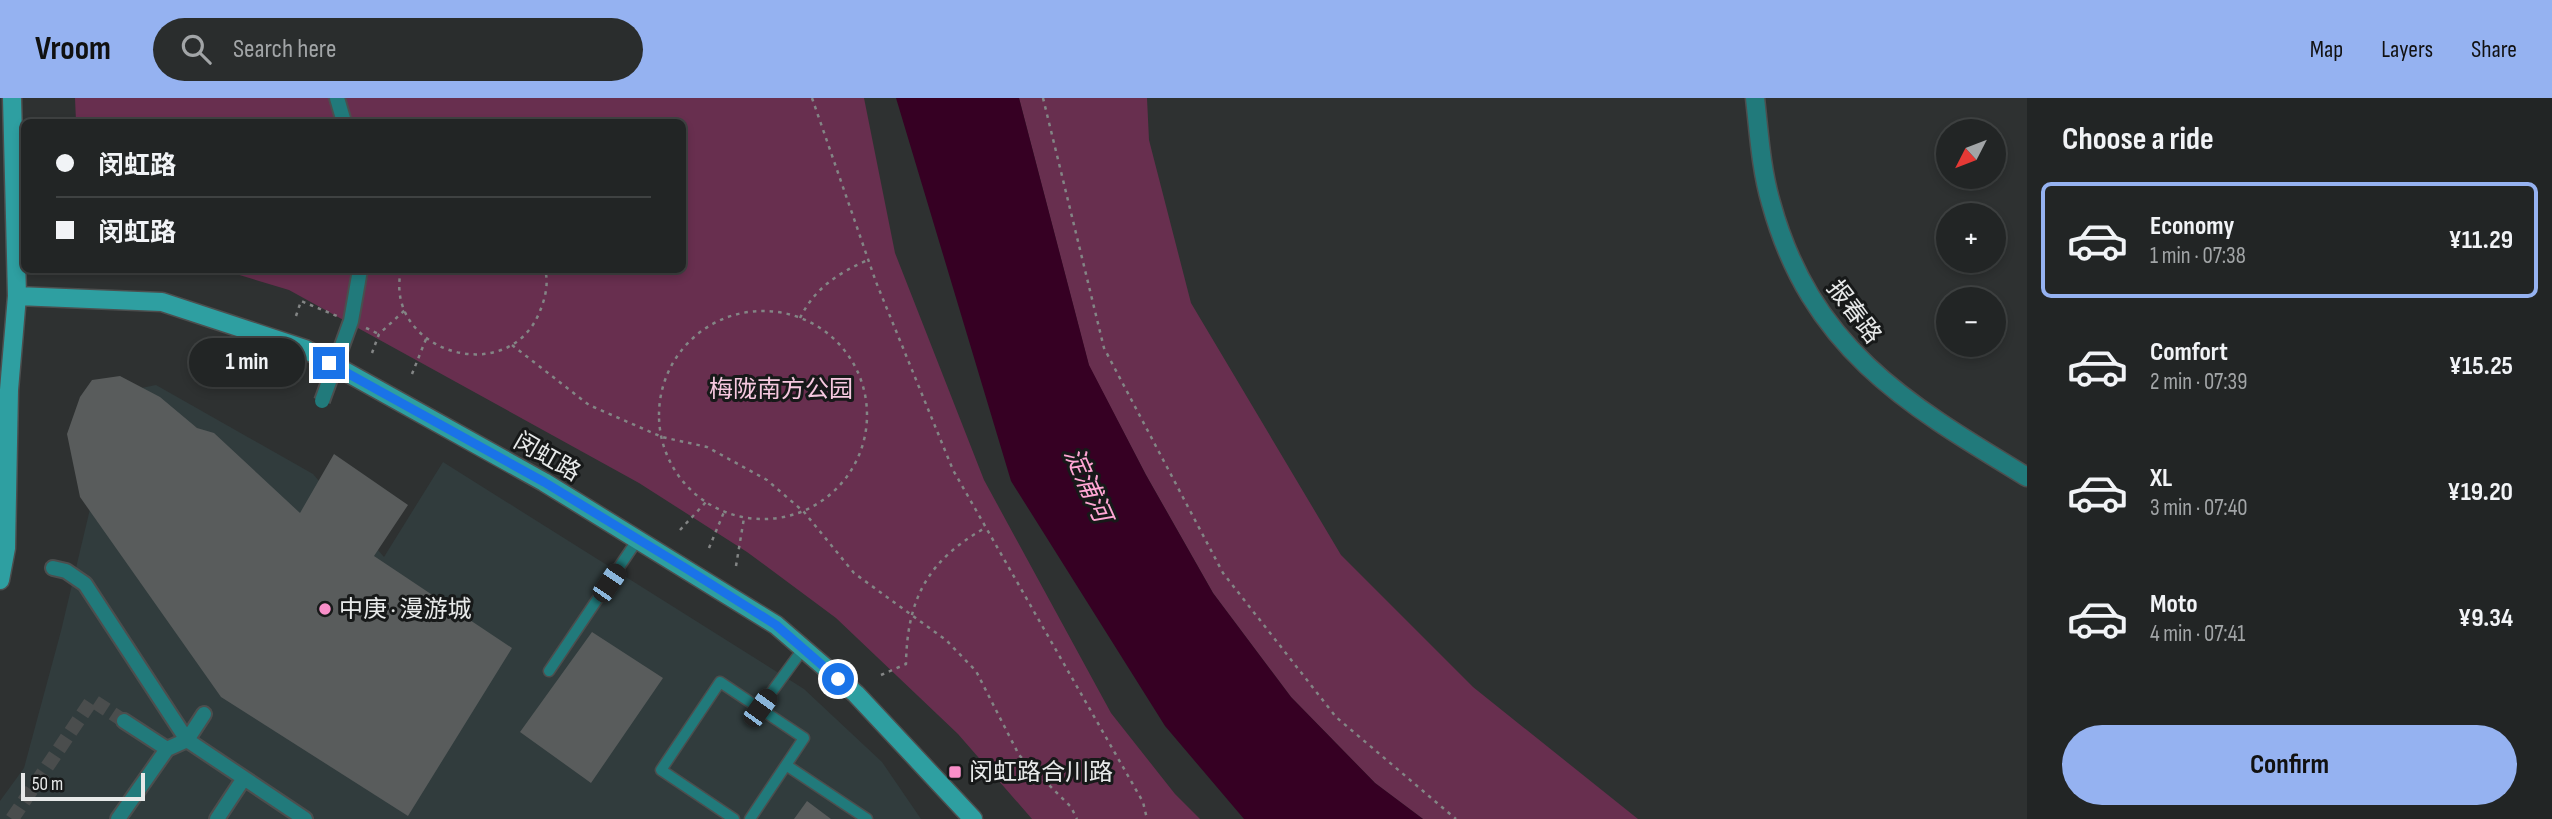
<!DOCTYPE html>
<html lang="en">
<head>
<meta charset="utf-8">
<style>
  :root { --surface:#222525; --page:#2a2d2d; --text:#f1f3f6; --muted:#a2a5a7; --line:#3f4242; --accent:#95b2f1 }
  body { margin:0; font-family:"Sofia Sans Condensed","Noto Sans SC",sans-serif; background:var(--page); color:var(--text); height:100vh; display:flex; flex-direction:column; font-size:26px; white-space:nowrap }
  * { box-sizing:border-box; margin:0 }
  p { font-size:23px; color:var(--muted) }
  .icon { flex:none; width:38px; height:38px; fill:none; stroke:currentColor; stroke-width:2; stroke-linecap:round; stroke-linejoin:round }
  .map { position:relative; flex:1; overflow:hidden }
  .side { display:flex; flex-direction:column; background:var(--surface); width:525px }
  .side>* { flex:none }
  .hud { position:absolute; left:21px; top:21px; width:665px; height:154px; border-radius:10px; box-shadow:0 4px 10px #0003,0 0 0 2px var(--line); display:grid; align-content:center; height:154px; padding:0 35px; background:var(--surface) }
  .needle { width:46px; rotate:228deg }
  .controls { position:absolute; left:1936px; top:21px; display:grid; gap:14px }
  .controls a { display:grid; place-items:center; width:70px; height:70px; border-radius:50%; background:var(--surface); box-shadow:0 4px 10px #0003,0 0 0 2px var(--line); font-size:35px }
  .scale { position:absolute; left:21px; bottom:18px; width:124px; box-sizing:border-box; padding-left:7px; border:4px solid #e7e9e9; border-top:0; font-size:19px; line-height:24px; white-space:nowrap; color:#e7e9e9; -webkit-text-stroke:5px #171919; paint-order:stroke }
  .end { position:absolute; width:32px; height:32px; margin:-16px; border:9px solid #1a73e8; background:#fff; box-shadow:0 0 0 4px #fff }
  .from { border-radius:50% }
  .bubble { position:absolute; height:49px; border-radius:24px; background:var(--surface); box-shadow:0 4px 10px #0003,0 0 0 2px var(--line); font-size:23px; font-weight:700; line-height:49px; text-align:center }
  .car { position:absolute; width:21px; height:42px; margin:-21px -10px; border-radius:9px; box-shadow:0 0 5px 2px #0007; background:linear-gradient(#222 24%,#8ab4d8 0 40%,#222 0 76%,#8ab4d8 0 86%,#222 0) }
  .hud b { display:flex; align-items:center; gap:24px; height:66px; font-size:26px }
  .hud b+b { border-top:2px solid var(--line) }
  .hud i { width:18px; height:18px; background:var(--text) }
  ul { padding:0; list-style:none }
  li { display:flex; align-items:center; gap:21px; height:116px; margin:0 14px 10px; padding:0 21px; border:4px solid transparent; border-radius:10px }
  li div { flex:1 }
  li b { display:block; font-size:26px }
  li em { font-style:normal; font-weight:700 }
  li.active { border-color:var(--accent) }
  li>.icon { width:63px; height:63px; stroke-width:1.5 }
  h2 { padding:0 35px; font-size:32px; line-height:84px }
  .primary-button { display:flex; gap:14px; margin-top:auto; padding:14px 35px }
  .primary-button a { flex:1; height:80px; border-radius:42px; background:var(--accent); color:#111; font-size:28px; font-weight:700; line-height:80px; text-align:center }
  header { display:flex; align-items:center; gap:42px; box-sizing:border-box; height:98px; padding:0 35px; background:var(--accent); color:#111 }
  header strong { font-size:33px }
  nav { display:flex; gap:38px; margin-inline-start:auto; font-size:24px }
  .search { width:490px; height:63px; background:var(--page); display:flex; align-items:center; gap:18px; box-sizing:border-box; padding:0 24px; border-radius:38px; color:var(--muted); font-size:26px }
  main { display:flex; flex:1; min-height:0 }
  .map>svg:first-child { display:block }
</style>
</head>
<body>
<header>
<strong>Vroom</strong>
<div class="search"><svg class="icon" aria-label="search" viewBox="0 0 24 24"><circle cx="10" cy="10" r="6"/><path d="M15 15l6 6"/></svg>Search here</div>
<nav><a>Map</a><a>Layers</a><a>Share</a></nav>
</header>
<main>
<div class="map">
<svg width="2027" height="721" viewBox="0 0 2027 721">
  <rect width="100%" height="100%" fill="#2e3131"/>
  <path fill="#313c3d" d="M156 287 313 376 384 459 443 364 804 591 882 664 921 721H0V703L24 670 61 533 95 390 102 298Z"/>
  <path fill="#682f4f" d="M75 0H864L895 155 984 382 1111 615 1175 696 1200 721H1032L958 636 836 520 747 454 639 385 289 192 223 172H682V24H76Z
    M1019 0H1147L1149 42 1191 205 1341 457 1473 589 1638 721H1423L1375 685 1291 599 1213 495 1146 377 1089 268Z"/>
  <path fill="#360023" d="M896 0H1019L1089 267 1146 377 1213 495 1291 599 1375 685 1423 721H1244L1165 628 1011 383Z"/>
  <path fill="#595c5c" d="M120 278 160 299 197 330 214 335 300 415 334 356 408 407 374 458 512 550 408 718 221 599 80 399 67 336 80 299 92 282Z
    M592 534 663 580 591 685 520 634Z
    M807 703 831 721H794Z"/>
  <g fill="none" stroke-linecap="round" stroke-linejoin="round">
    <path stroke="#4a4d4d" stroke-width="14" stroke-dasharray="14 7" stroke-linecap="butt" d="M12 721 92 602 124 623"/>
    <g stroke="#4c4e4e" stroke-width="13">
      <path id="service" d="M549 573 638 441
        M760 610 803 551
        M786 667 867 721
        M734 721 661 672 720 584 804 640 750 721"/>
    </g>
    <g stroke="#4c4e4e" stroke-width="18">
      <path id="pedestrian" d="M337 0 344 24
        M53 470 66 473 85 486 187 642 305 721
        M124 623 167 651
        M118 721 167 651 187 642 204 616
        M217 721 244 680"/>
    </g>
    <g stroke="#4c4e4e" stroke-width="21">
      <path id="tertiary" d="M1755 0C1759 35 1761 71 1771 105 1811 250 1906 306 2027 379"/>
    </g>
    <g stroke="#4c4e4e" stroke-width="21">
      <path id="secondary" d="M17 198 162 204 305 251 544 384 776 527 856 596 973 721
        M0 482 6 450 9 292 17 198 12 0"/>
    </g>
    <path stroke="#838585" stroke-width="2.5" stroke-dasharray="3.5 5" stroke-linecap="butt" d="M812 0 876 184 953 372 1143 704 1147 721
      M1043 0 1104 250 1223 475 1336 619 1456 721
      M401 172C383 254 509 292 540 213 545 201 549 185 545 172
      M659 317a104 104 0 1 1 208 0a104 104 0 1 1-208 0Z
      M296 218 301 203 337 218
      M800 220C815 190 838 175 868 162
      M366 230 379 236
      M512 247 589 307 662 339 707 349 767 382 804 414 854 475 946 542 976 573 1019 657 1071 709 1077 721
      M372 255 379 236 405 212
      M412 276 426 241
      M680 432 706 404
      M709 450 724 414
      M736 468 744 420
      M881 577 906 566C907 501 928 462 985 430"/>
    <use href="#service" stroke="#217a7b" stroke-width="10"/>
    <use href="#pedestrian" stroke="#217a7b" stroke-width="14"/>
    <use href="#tertiary" stroke="#217a7b" stroke-width="18"/>
    <use href="#secondary" stroke="#2e9fa1" stroke-width="18"/>
    <g stroke="#4c4e4e" stroke-width="18" stroke-linecap="butt">
      <path id="pedestrian-bridge" d="M322 303 351 223 360 172"/>
    </g>
    <use href="#pedestrian-bridge" stroke="#217a7b" stroke-width="14"/>
  </g>
  <g fill="none" stroke-linecap="round" stroke-linejoin="round">
    <path stroke="#1a73e8" stroke-width="9" d="M329 265 544 384 687 471 776 527 838 581"/>
  </g>
  <g fill="#f98fc9" stroke="#171919" stroke-width="2.5">
    <circle cx="325" cy="511" r="7"/>
    <rect x="948" y="667" width="14" height="14" rx="3.5"/>
  </g>
  <g text-anchor="middle" dominant-baseline="central" stroke-width="6" stroke-linejoin="round" paint-order="stroke">
    <g font-size="24" fill="#e7e9e9" stroke="#171919">
      <text transform="translate(1854 214) rotate(53)">报春路</text>
      <text transform="translate(547 359) rotate(30)">闵虹路</text>
    </g>
    <g font-size="24" fill="#f6c8df" stroke="#171919">
      <text x="781" y="291">梅陇南方公园</text>
    </g>
    <g font-size="24" fill="#e7e9e9" stroke="#171919" text-anchor="start">
      <text x="339" y="511">中庚 · 漫游城</text>
      <text x="969" y="674">闵虹路合川路</text>
    </g>
    <g font-size="26" font-style="italic" fill="#ffa6d4" stroke="#171919">
      <text transform="translate(1087 387) rotate(66)">淀浦河</text>
    </g>
  </g>
</svg>
<div class="controls">
<a><svg class="needle" viewBox="-14 -14 28 28"><path d="M0-13l5 13h-10z" fill="#e53935"/><path d="M0 13l5-13h-10z" fill="#a2a5a7"/></svg></a>
<a>+</a>
<a>−</a>
</div>
<div class="scale">50 m</div>
<i class="end from" style="left:838px;top:581px"></i>
<i class="end" style="left:329px;top:265px"></i>
<div class="bubble" style="left:189px;top:240px;width:116px">1 min</div>
<i class="car" style="left:609px;top:485px;rotate:34deg"></i>
<i class="car" style="left:760px;top:610px;rotate:36deg"></i>
<div class="hud">
<b><i class="from"></i>闵虹路</b>
<b><i></i>闵虹路</b>
</div>
</div>
<section class="side">
<h2>Choose a ride</h2>
<ul>
<li class="active"><svg class="icon" aria-label="car" viewBox="0 0 24 24"><path d="M5 17H2v-5l4-1 3-4h7l3 4 3 1v5h-3M9 17h6M6 11h13"/><circle cx="7" cy="17" r="2"/><circle cx="17" cy="17" r="2"/></svg><div><b>Economy</b><p>1 min · 07:38</p></div><em>¥11.29</em></li>
<li><svg class="icon" aria-label="car" viewBox="0 0 24 24"><path d="M5 17H2v-5l4-1 3-4h7l3 4 3 1v5h-3M9 17h6M6 11h13"/><circle cx="7" cy="17" r="2"/><circle cx="17" cy="17" r="2"/></svg><div><b>Comfort</b><p>2 min · 07:39</p></div><em>¥15.25</em></li>
<li><svg class="icon" aria-label="car" viewBox="0 0 24 24"><path d="M5 17H2v-5l4-1 3-4h7l3 4 3 1v5h-3M9 17h6M6 11h13"/><circle cx="7" cy="17" r="2"/><circle cx="17" cy="17" r="2"/></svg><div><b>XL</b><p>3 min · 07:40</p></div><em>¥19.20</em></li>
<li><svg class="icon" aria-label="car" viewBox="0 0 24 24"><path d="M5 17H2v-5l4-1 3-4h7l3 4 3 1v5h-3M9 17h6M6 11h13"/><circle cx="7" cy="17" r="2"/><circle cx="17" cy="17" r="2"/></svg><div><b>Moto</b><p>4 min · 07:41</p></div><em>¥9.34</em></li>
</ul>
<div class="primary-button"><a>Confirm</a></div>
</section>
</main>
</body>
</html>
